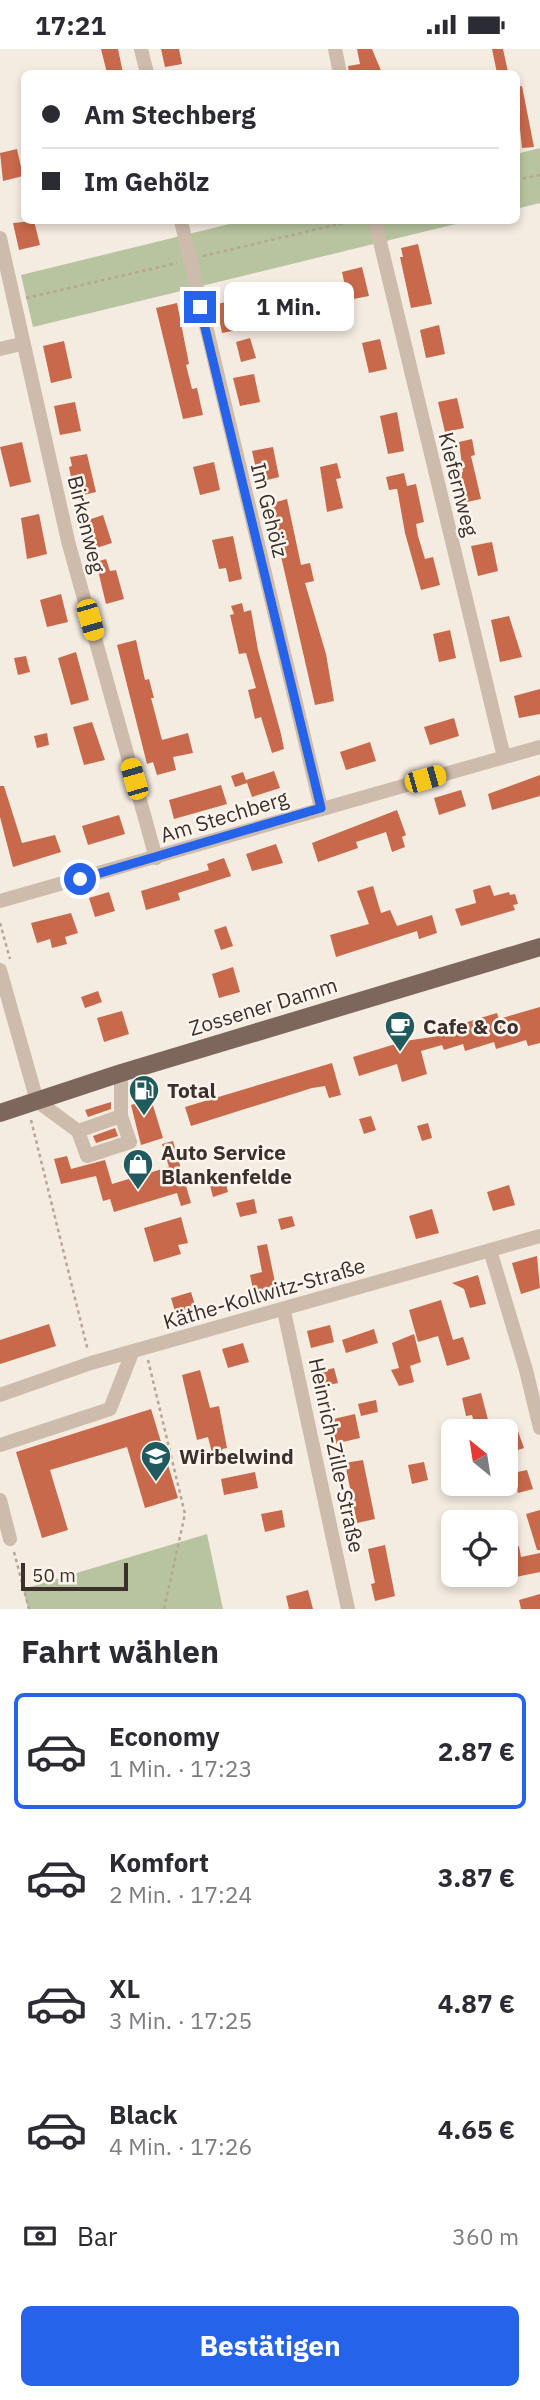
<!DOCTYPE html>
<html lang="de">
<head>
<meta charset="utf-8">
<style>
  :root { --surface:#fff; --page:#f7f7f7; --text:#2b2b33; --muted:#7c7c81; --line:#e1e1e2; --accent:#2563eb }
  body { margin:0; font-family:"IBM Plex Sans",sans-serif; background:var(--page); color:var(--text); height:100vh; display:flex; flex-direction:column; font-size:26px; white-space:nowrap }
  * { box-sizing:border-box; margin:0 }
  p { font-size:23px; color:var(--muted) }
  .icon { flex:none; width:38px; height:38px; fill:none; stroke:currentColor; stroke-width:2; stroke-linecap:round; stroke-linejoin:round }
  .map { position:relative; height:1560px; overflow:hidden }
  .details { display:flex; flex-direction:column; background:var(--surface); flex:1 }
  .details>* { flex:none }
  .guide { position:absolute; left:21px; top:21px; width:499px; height:154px; border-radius:10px; box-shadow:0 4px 10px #0003; display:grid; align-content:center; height:154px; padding:0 21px; background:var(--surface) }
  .needle { width:46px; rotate:330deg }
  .buttons { position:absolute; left:441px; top:1370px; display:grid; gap:14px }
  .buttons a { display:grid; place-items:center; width:77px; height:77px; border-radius:10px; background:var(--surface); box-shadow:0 4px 10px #0003; font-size:35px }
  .scale { position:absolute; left:21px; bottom:18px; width:107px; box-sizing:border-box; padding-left:7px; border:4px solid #3b302b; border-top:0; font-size:19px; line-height:24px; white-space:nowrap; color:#3b302b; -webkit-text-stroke:5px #fbf5ee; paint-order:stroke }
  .end { position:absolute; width:32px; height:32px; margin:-16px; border:9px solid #2563eb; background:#fff; box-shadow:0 0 0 4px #fff }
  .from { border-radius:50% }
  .bubble { position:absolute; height:49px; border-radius:10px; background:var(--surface); box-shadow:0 4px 10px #0003; font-size:23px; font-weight:700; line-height:49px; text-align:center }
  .car { position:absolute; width:21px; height:42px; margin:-21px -10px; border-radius:9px; box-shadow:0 0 5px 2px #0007; background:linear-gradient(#f5c518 24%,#345 0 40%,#f5c518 0 76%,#345 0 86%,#f5c518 0) }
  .guide b { display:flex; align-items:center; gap:24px; height:66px; font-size:26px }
  .guide b+b { border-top:2px solid var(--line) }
  .guide i { width:18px; height:18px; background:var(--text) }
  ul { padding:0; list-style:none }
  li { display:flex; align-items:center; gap:21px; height:116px; margin:0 14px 10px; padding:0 7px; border:4px solid transparent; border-radius:10px }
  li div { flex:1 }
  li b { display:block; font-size:26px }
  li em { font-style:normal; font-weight:700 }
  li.current { border-color:var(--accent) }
  li>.icon { width:63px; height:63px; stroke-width:1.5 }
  h2 { padding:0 21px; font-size:32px; line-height:84px }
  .pay { display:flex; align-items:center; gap:18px; height:77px; padding:0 21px; font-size:26px }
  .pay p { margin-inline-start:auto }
  .button { display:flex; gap:14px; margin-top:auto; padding:14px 21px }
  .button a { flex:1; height:80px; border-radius:10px; background:var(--accent); color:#fff; font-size:28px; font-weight:700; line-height:80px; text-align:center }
  .status { display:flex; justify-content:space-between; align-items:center; height:49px; padding:0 35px; background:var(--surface); direction:ltr }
  .status svg { height:19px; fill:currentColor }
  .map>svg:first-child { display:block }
</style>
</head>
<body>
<div class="status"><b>17:21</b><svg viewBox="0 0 49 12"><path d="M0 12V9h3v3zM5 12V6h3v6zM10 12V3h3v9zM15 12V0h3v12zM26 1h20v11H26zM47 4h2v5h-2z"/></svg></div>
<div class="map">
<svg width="540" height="1560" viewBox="0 0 540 1560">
  <rect width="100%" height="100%" fill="#f4ebe1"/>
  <path fill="#b8c4a0" d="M540 99V154L516 160V105Z
    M242 172H468L33 278 21 226Z
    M207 1485 223 1560H28L23 1540Z"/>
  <path fill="#c8694b" d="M101 0H118L123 24H107Z
    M161 0H179L182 15 165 18Z
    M357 0H372L382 24H349L348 17 360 15Z
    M492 0H503L508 23 497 24Z
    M522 37 534 98 522 99 520 80H516V38Z
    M17 100 23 127 3 132 0 104Z
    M34 172 40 196 19 201 13 174Z
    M418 195 432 255 411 259 400 208H403L401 199Z
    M362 218 369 247 348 251 342 223Z
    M237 251 243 280 222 284 216 255Z
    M177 254 189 315 186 316 192 340 197 339 203 366 183 370 156 259Z
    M439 276 445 305 426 309 420 281Z
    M250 289 256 309 241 313 236 293Z
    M380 290 387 320 369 324 362 294Z
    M64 292 72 329 51 334 43 297Z
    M254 325 260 353 240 357 233 329Z
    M457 349 464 379 445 383 438 353Z
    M75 353 81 382 60 386 54 357Z
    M397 363 404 402 388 405 380 367Z
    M472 390 475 406 471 407 481 450 462 454 455 425 463 423 459 393Z
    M22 393 31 433 10 438 0 398Z
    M273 398 279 428 259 433 252 402Z
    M87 405 96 443 75 448 69 418 72 417 70 408Z
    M214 413 220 441 200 446 193 418Z
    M337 414 341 429 336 430 343 459 327 463 320 418Z
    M404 424 407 437 416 435 424 473 416 475 418 487 425 510 433 508 440 536 421 541 405 484 397 439H401L389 441 386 428Z
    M287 450 301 516 310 514 314 532 305 534 326 605 334 652 315 656 269 455Z
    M39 465 47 505 27 510 21 469Z
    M103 466 112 494 93 500 85 472Z
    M233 487 242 530 229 533 226 519 219 520 212 491Z
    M492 493 498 522 478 527 471 497Z
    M106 510 110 522 116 521 124 550 106 555 96 513Z
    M61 545 68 573 47 578 40 551Z
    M242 554 244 563 251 561 258 601 281 685 284 700 272 704 261 668 255 670 248 641 256 639 246 604 239 605 230 566 234 565 231 557Z
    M509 567 522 608 500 613 491 571Z
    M450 581 456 609 439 613 433 585Z
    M136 591 145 631 149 630 154 649H151L162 691 188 684 193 704 173 708 176 721 157 726 153 713 147 715 117 596Z
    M76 603 89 651 71 656 58 609Z
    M26 607 30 623 18 626 14 609Z
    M540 640V665L519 669 514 647Z
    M454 669 459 687 430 696 424 678Z
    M92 673 105 711 84 716 73 678Z
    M47 684 49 696 37 699 34 687Z
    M370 693 376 712 346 721 340 703Z
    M274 722 280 739 252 748 246 731Z
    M243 723 247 734 235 738 231 727Z
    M540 726V747L492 761 488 745Z
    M221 736 227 755 174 770 169 751Z
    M0 737H4L22 794 55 786 61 803 13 818 0 768Z
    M461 741 466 757 439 766 434 749Z
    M397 761 406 786 402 788 405 798 392 803 386 783 356 793 358 799 318 813 312 794Z
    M119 766 125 785 88 796 82 777Z
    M276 795 283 814 252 822 246 805Z
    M224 809 231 827 178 844 180 851 146 861 141 842 209 821 207 815Z
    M490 836 494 847 509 843 510 846 515 845 518 855 513 856 515 861 461 877 455 860 476 854 473 841Z
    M373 837 381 864 390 861 397 877 432 866 437 884 419 890 417 882 336 908 330 886 369 875 357 842Z
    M109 843 115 862 95 868 89 849Z
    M71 864 78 884 65 888 67 895 52 899 50 890 37 894 31 874Z
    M226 877 233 897 221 901 214 881Z
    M233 918 240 943 219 949 212 925Z
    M98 942 102 953 85 959 81 948Z
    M540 958V994L528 997 526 991 496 1000 494 993 465 1002 463 995 444 1001 442 996 421 1002 427 1025 402 1033 397 1015 359 1027 353 1008 405 992 439 987 438 982 497 964 499 970Z
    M122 962 129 985 104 993 97 969Z
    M332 1014 341 1046 329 1049 325 1037 312 1039 191 1077 185 1058Z
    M151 1050 163 1089 141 1096 131 1056Z
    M111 1053V1060L88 1068 85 1061Z
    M371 1067 376 1081 364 1085 359 1070Z
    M428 1074 432 1089 422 1092 417 1077Z
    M115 1079 118 1087 96 1094 93 1087Z
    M173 1092 191 1154 181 1157 177 1144 114 1163 110 1150 103 1152 96 1127 61 1135 54 1110 67 1107 71 1120 105 1111 112 1135 169 1118 162 1095Z
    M223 1124 228 1143 213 1148 208 1129Z
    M509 1136 515 1156 493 1162 487 1143Z
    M254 1150 257 1164 240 1168 236 1154Z
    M432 1160 439 1184 416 1190 409 1167Z
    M292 1167 295 1177 281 1181 278 1170Z
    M181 1168 188 1194 178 1196 181 1205 154 1213 144 1179Z
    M267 1195 276 1238 254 1245 250 1226 262 1223 257 1197Z
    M537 1207 540 1239 521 1245 512 1214Z
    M478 1226 486 1255 470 1259 464 1240 452 1234Z
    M191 1243 197 1263 177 1269 171 1249Z
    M441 1251 453 1291 463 1288 470 1310 447 1317 438 1287 418 1293 409 1261Z
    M49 1275 56 1297 0 1315V1291Z
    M330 1276 334 1293 311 1299 307 1282Z
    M374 1280 378 1294 346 1304 342 1291Z
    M414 1285 421 1313 410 1317 414 1333 399 1337 391 1321 399 1319 392 1294Z
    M243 1294 249 1313 228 1319 222 1300Z
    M334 1319 338 1334 320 1338 317 1323Z
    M200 1321 210 1359 219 1357 227 1399 222 1400 223 1406 213 1408 208 1388 197 1391 182 1326Z
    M481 1344 491 1382H476L472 1366 466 1367 462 1349Z
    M376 1351 378 1363 361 1367 358 1355Z
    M151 1360 178 1449 145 1459 127 1398 50 1421 68 1481 42 1489 16 1403Z
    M355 1365 360 1389 334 1395 329 1371Z
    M515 1374 524 1399 506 1405V1378Z
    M363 1411 375 1470 357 1474 345 1414Z
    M424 1413 428 1431 412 1435 408 1416Z
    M527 1421 533 1440 518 1444 513 1424Z
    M255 1423 258 1439 224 1446 221 1430Z
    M282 1461 285 1478 265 1483 261 1465Z
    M540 1461V1501H537L526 1465Z
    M385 1496 395 1547 375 1552 371 1535 375 1534 368 1500Z
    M519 1497 521 1508 540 1504V1523L511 1529 506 1499Z
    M308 1541 313 1560H289L286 1547Z
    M540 1545V1560H521L519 1551Z"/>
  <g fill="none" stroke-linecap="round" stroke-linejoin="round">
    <path stroke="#b9a596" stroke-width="2.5" stroke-dasharray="3.5 3.5" stroke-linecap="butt" d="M516 131 540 126
      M203 207 352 172
      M26 249 177 214
      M0 874 10 910
      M31 1071 88 1302
      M148 1311 185 1465 164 1560
      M14 1503 29 1560"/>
    <path stroke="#cdbbac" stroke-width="14" d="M141 0 147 24
      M335 0 340 24
      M181 172 321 759
      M375 172 504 708
      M0 189 68 492 156 809
      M0 300 21 295
      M0 852 540 698
      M0 921 37 1052 78 1082 121 1067V1024
      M78 1082 87 1107 130 1093 121 1067
      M490 1201 526 1321 540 1379
      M284 1262 348 1560
      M0 1346 91 1314 540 1187
      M0 1396 110 1360 132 1304
      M0 1451 10 1490"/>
    <path stroke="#7d675c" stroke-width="18" d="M0 1064 121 1024 540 898"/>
  </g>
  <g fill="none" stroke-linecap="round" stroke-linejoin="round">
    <path stroke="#2563eb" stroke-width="9" d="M80 830 321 759 200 258"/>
  </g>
  <defs>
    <g id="cafe-pin" transform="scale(1.575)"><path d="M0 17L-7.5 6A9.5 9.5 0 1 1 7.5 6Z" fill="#1f5a5e" stroke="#fbf5ee"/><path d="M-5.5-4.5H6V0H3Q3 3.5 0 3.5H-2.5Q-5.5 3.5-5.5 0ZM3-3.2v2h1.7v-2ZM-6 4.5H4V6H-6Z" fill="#fff"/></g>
    <g id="fuel-pin" transform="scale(1.575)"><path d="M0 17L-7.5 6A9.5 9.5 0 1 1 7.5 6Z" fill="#1f5a5e" stroke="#fbf5ee"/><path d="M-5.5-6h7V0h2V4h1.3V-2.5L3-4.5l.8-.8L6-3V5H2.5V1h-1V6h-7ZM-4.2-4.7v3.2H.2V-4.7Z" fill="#fff"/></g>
    <g id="shop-pin" transform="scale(1.575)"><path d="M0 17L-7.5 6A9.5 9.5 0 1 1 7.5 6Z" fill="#1f5a5e" stroke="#fbf5ee"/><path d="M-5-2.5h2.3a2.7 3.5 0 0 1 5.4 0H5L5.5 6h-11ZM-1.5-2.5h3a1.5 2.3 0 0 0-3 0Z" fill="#fff"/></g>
    <g id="school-pin" transform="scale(1.575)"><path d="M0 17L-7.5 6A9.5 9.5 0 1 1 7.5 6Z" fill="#1f5a5e" stroke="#fbf5ee"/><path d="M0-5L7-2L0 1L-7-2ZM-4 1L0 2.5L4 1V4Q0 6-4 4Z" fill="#fff"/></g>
  </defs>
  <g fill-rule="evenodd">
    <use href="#cafe-pin" x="400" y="977"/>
    <use href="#fuel-pin" x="144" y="1041"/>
    <use href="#shop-pin" x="138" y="1115"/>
    <use href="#school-pin" x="156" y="1407"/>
  </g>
  <g text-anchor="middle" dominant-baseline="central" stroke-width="5" stroke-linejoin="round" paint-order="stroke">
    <g font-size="21" fill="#3b302b" stroke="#fbf5ee">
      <text transform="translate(459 435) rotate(76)">Kiefernweg</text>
      <text transform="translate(270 461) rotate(76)">Im Gehölz</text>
      <text transform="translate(87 475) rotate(76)">Birkenweg</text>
      <text transform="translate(224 767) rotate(-17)">Am Stechberg</text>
      <text transform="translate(263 957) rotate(-17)">Zossener Damm</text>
      <text transform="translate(264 1244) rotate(-16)">Käthe-Kollwitz-Straße</text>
      <text transform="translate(337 1406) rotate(78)">Heinrich-Zille-Straße</text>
    </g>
    <g font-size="21" font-weight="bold" fill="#3b302b" stroke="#fbf5ee" text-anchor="start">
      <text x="423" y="977">Cafe &amp; Co</text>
      <text x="167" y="1041">Total</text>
      <text x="161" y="1103">Auto Service<tspan x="161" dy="24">Blankenfelde</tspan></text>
      <text x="179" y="1407">Wirbelwind</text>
    </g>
  </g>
</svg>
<div class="buttons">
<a><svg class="needle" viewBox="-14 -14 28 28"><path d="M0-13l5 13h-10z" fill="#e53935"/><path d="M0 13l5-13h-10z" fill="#7c7c81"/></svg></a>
<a><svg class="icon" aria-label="locate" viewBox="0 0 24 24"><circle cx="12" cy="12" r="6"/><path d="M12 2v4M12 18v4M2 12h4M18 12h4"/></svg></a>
</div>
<div class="scale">50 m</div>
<i class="end from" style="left:80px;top:830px"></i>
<i class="end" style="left:200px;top:258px"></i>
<div class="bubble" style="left:224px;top:233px;width:130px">1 Min.</div>
<i class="car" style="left:90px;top:571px;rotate:164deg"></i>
<i class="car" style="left:134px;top:730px;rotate:344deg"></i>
<i class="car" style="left:425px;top:730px;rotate:74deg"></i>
<div class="guide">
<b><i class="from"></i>Am Stechberg</b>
<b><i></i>Im Gehölz</b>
</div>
</div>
<section class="details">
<h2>Fahrt wählen</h2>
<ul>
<li class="current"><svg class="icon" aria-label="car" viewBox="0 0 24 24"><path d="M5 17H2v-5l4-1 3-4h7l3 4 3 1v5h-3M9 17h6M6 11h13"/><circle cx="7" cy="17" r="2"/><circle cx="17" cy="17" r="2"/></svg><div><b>Economy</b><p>1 Min. · 17:23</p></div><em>2.87 €</em></li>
<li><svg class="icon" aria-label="car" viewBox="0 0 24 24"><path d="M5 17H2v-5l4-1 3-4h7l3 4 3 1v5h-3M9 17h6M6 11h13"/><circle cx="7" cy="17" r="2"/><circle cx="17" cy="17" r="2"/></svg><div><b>Komfort</b><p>2 Min. · 17:24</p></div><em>3.87 €</em></li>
<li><svg class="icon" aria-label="car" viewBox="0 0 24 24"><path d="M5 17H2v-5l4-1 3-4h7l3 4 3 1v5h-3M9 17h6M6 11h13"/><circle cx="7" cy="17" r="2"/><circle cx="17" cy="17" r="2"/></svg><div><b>XL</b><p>3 Min. · 17:25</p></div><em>4.87 €</em></li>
<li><svg class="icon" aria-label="car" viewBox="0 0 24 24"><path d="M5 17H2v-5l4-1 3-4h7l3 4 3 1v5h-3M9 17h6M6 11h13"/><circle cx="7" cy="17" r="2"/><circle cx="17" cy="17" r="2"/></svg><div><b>Black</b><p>4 Min. · 17:26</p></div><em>4.65 €</em></li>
</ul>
<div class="pay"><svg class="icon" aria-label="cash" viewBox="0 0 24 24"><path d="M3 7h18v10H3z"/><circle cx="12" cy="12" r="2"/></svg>Bar<p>360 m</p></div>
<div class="button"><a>Bestätigen</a></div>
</section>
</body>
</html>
